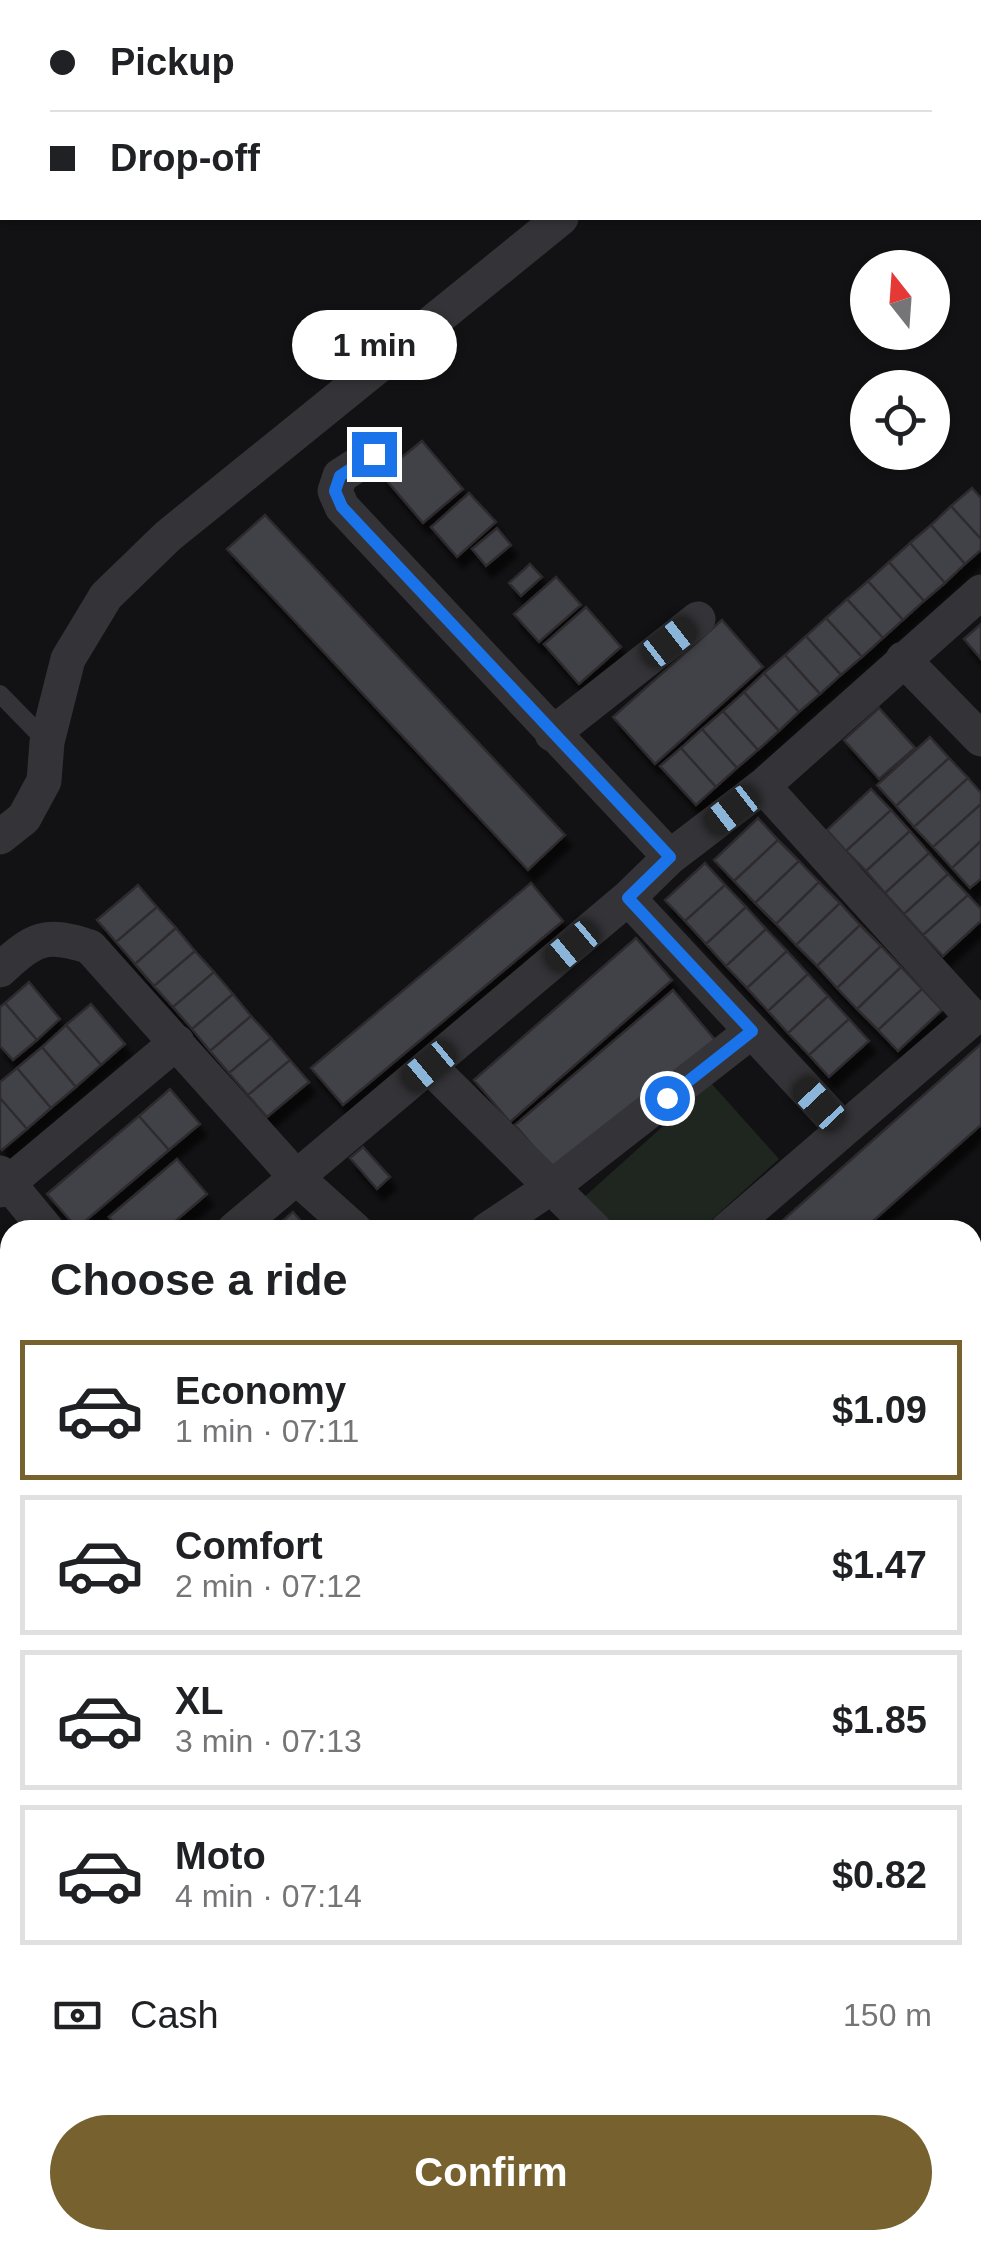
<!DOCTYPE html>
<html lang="en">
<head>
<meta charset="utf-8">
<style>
  :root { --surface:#fff; --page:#f6f6f6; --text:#202124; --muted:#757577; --line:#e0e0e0; --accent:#77622f }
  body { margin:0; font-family:Arial,sans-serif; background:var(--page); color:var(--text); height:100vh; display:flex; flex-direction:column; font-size:38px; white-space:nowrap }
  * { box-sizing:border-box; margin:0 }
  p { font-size:32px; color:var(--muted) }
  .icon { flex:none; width:55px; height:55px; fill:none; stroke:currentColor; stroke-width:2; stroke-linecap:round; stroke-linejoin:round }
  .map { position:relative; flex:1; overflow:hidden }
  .side { position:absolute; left:0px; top:1220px; width:982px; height:1030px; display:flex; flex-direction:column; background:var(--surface); border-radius:30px 30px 0 0; box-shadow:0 2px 8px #0004 }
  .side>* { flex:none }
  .top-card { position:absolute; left:0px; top:0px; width:982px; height:220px; box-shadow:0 2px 8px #0004; display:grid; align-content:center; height:220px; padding:0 50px; background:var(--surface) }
  .needle { width:65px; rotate:343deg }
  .fabs { position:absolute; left:850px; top:250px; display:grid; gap:20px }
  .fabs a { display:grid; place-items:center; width:100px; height:100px; border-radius:50%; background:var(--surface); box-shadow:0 2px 8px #0004; font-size:50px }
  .end { position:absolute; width:45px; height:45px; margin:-22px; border:12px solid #1a73e8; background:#fff; box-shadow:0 0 0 5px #fff }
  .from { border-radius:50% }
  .bubble { position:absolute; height:70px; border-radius:35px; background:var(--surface); box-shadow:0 2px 8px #0004; font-size:32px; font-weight:700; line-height:70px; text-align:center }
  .car { position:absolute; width:30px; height:60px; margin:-30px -15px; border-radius:12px; box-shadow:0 0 8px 2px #0007; background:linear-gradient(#222 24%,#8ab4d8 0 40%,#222 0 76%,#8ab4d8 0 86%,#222 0) }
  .top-card b { display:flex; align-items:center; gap:35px; height:95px; font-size:38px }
  .top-card b+b { border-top:2px solid var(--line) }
  .top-card i { width:25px; height:25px; background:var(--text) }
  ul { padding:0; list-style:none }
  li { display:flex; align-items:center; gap:30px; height:140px; margin:0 20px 15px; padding:0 30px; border:5px solid var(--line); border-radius:0px }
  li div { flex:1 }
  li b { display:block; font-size:38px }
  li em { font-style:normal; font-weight:700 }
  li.selected { border-color:var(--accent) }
  li>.icon { width:90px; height:90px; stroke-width:1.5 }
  h2 { padding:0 50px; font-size:45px; line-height:120px }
  .pay { display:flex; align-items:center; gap:25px; height:110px; padding:0 50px; font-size:38px }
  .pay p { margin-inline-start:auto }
  .button { display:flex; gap:20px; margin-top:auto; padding:20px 50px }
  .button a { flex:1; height:115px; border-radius:60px; background:var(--accent); color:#fff; font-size:40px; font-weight:700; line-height:115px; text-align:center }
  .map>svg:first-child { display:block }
</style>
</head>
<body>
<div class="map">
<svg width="981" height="2250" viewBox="0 0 981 2250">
  <defs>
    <filter id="shadow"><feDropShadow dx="6" dy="11" stdDeviation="2.5" flood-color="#0009"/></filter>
  </defs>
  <rect width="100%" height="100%" fill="#121214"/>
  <path fill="#1f2620" d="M711 1083 779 1159 700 1230H609L581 1200Z"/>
  <path fill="#414247" stroke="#2d2c2f" stroke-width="2.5" filter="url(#shadow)" d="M422 441 463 489 423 523 381 474Z
    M972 488 981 498V539L951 506Z
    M469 493 496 522 457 557 431 527Z
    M951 506 981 539V550L965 564 931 525Z
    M265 515 565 835 528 870 227 549Z
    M931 525 965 564 945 583 910 543Z
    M497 528 511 545 486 566 472 549Z
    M910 543 945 583 924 601 889 562Z
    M889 562 924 601 903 620 868 581Z
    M530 564 542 577 521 596 509 583Z
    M556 577 581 605 539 642 514 614Z
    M868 581 903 620 883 638 847 599Z
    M847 599 883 638 862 657 826 618Z
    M586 607 621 647 579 684 544 644Z
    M826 618 862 657 841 675 806 636Z
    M722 620 763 667 655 764 613 717Z
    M981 624V659L964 639Z
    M806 636 841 675 820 694 785 655Z
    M785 655 820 694 799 712 764 673Z
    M764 673 799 712 779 731 744 692Z
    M744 692 779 731 758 750 723 711Z
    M879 708 915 748 879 779 844 740Z
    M723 711 758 750 737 768 702 729Z
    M702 729 737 768 716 787 681 748Z
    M930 737 949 758 896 806 877 785Z
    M681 748 716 787 696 805 660 766Z
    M949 758 968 778 914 827 896 806Z
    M968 778 981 793V804L933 847 914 827Z
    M871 789 891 810 846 851 827 830Z
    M981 804V841L952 868 933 847Z
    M891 810 910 831 866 871 846 851Z
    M758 818 778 840 734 881 714 860Z
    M910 831 929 853 885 893 866 871Z
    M778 840 799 861 755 903 734 881Z
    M981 841V879L970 888 952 868Z
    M929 853 948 874 904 914 885 893Z
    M799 861 819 882 776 924 755 903Z
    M705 863 725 885 685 921 665 900Z
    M948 874 968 895 923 935 904 914Z
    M819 882 840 903 796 945 776 924Z
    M531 883 563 921 343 1105 311 1068Z
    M138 885 157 907 116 942 97 920Z
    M725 885 746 907 706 944 685 921Z
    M968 895 981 909V921L943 956 923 935Z
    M840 903 860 925 817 966 796 945Z
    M157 907 176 928 135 964 116 942Z
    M746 907 766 929 726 966 706 944Z
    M860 925 881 946 837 988 817 966Z
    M176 928 195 951 154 986 135 964Z
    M766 929 787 951 747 988 726 966Z
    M636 938 672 980 510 1122 474 1080Z
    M881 946 901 967 857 1009 837 988Z
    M195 951 214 972 173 1007 154 986Z
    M787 951 808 974 768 1011 747 988Z
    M901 967 922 989 878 1030 857 1009Z
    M214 972 233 994 192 1029 173 1007Z
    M808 974 828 996 788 1033 768 1011Z
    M29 982 60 1019 37 1040 5 1003Z
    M922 989 942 1010 898 1051 878 1030Z
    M673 990 716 1041 558 1175 515 1125Z
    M233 994 251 1016 210 1051 192 1029Z
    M828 996 849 1019 809 1055 788 1033Z
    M5 1003 37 1040 13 1060 0 1046V1007Z
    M91 1004 125 1044 101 1065 66 1025Z
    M251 1016 271 1038 229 1073 210 1051Z
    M849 1019 869 1041 829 1077 809 1055Z
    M66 1025 101 1065 76 1087 42 1047Z
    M271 1038 290 1060 248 1095 229 1073Z
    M981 1044V1125L863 1230H772Z
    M42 1047 76 1087 51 1108 17 1068Z
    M290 1060 309 1082 267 1117 248 1095Z
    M17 1068 51 1108 27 1129 0 1098V1082Z
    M170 1089 200 1124 169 1150 139 1116Z
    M0 1098 27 1129 2 1150 0 1148Z
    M139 1116 169 1150 77 1228 47 1194Z
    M363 1147 390 1177 377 1189 350 1158Z
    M177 1159 207 1194 165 1230H120L109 1217Z
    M293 1212 309 1230H272Z
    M0 1254 10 1266V1283L0 1292Z
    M10 1283V1324L0 1312V1292Z
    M0 1313 10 1324V1357L4 1362 0 1357Z
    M4 1455 10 1462V1507L0 1495Z
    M10 1518V1554L0 1542V1527Z
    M10 1651V1689L4 1693 0 1688V1659Z
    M972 1860 981 1870V1947L972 1937Z
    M981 2141V2179L974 2185 972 2148Z
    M975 2175 981 2182V2250H945L936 2240H972Z
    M362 2240H389L395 2248 365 2250 358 2243Z
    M572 2240H614L603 2250H568L565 2247Z
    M754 2240H776L787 2250H745Z"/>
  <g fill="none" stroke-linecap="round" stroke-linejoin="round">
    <path stroke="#343438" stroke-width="18" d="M0 694 47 742"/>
    <path stroke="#343438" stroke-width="35" d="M358 0 360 2
      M828 2 832 0
      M374 454 340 476 335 491 342 507 670 857
      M903 659 981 739
      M552 734 698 619
      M0 837 24 818 44 781 47 742 68 659 106 596 168 536 561 218
      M628 898 842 1128
      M0 970C34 938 46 932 90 947L296 1177 355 1230
      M429 1066 595 1230
      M0 1173 47 1230
      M0 1190 177 1042
      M234 1230 628 898 670 857 763 786 981 592
      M487 1230 553 1186 752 1031
      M727 1230 973 1018 763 786
      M0 1428 10 1420
      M0 1584 10 1596
      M972 1650 981 1643
      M972 1758 981 1768
      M972 1977 981 1987
      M302 2240 310 2250
      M639 2240 649 2250
      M917 2240 927 2250
      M200 2250 212 2240"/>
  </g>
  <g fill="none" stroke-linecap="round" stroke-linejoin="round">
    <path stroke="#1a73e8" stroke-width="12" d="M374 454 340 476 335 491 342 507 670 857 628 898 752 1031 667 1098"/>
  </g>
</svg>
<div class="fabs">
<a><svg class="needle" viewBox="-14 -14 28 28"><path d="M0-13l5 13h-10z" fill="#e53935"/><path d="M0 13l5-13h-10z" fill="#757577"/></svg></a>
<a><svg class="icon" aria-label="locate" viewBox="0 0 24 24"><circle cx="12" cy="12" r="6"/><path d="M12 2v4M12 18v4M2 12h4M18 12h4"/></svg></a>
</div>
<i class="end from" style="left:667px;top:1098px"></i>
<i class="end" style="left:374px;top:454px"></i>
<div class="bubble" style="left:292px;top:310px;width:165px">1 min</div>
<i class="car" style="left:669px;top:642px;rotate:52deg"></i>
<i class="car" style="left:732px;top:810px;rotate:232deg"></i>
<i class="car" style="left:572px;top:946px;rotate:230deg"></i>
<i class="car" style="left:429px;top:1066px;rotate:230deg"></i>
<i class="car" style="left:819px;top:1104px;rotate:317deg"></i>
<div class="top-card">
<b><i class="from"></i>Pickup</b>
<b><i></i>Drop-off</b>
</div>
<section class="side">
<h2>Choose a ride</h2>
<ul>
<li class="selected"><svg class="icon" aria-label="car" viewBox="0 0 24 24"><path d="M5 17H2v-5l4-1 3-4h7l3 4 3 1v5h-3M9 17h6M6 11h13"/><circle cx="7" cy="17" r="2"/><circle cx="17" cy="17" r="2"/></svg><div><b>Economy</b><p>1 min · 07:11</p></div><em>$1.09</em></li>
<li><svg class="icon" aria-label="car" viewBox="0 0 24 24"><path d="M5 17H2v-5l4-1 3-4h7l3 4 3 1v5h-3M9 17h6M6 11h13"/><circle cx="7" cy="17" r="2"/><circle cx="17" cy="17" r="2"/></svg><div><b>Comfort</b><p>2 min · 07:12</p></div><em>$1.47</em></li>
<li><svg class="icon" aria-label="car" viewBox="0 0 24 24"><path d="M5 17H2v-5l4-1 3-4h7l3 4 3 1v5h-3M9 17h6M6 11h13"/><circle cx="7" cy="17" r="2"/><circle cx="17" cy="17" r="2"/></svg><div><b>XL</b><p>3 min · 07:13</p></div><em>$1.85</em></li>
<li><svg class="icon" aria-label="car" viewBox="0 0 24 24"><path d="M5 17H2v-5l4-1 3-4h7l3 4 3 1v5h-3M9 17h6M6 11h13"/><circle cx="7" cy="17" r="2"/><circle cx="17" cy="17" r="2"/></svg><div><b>Moto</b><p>4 min · 07:14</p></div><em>$0.82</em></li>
</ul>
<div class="pay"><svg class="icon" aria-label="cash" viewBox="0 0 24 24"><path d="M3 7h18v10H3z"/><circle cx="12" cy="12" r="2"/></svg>Cash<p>150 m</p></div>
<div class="button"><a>Confirm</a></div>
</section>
</div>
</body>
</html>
